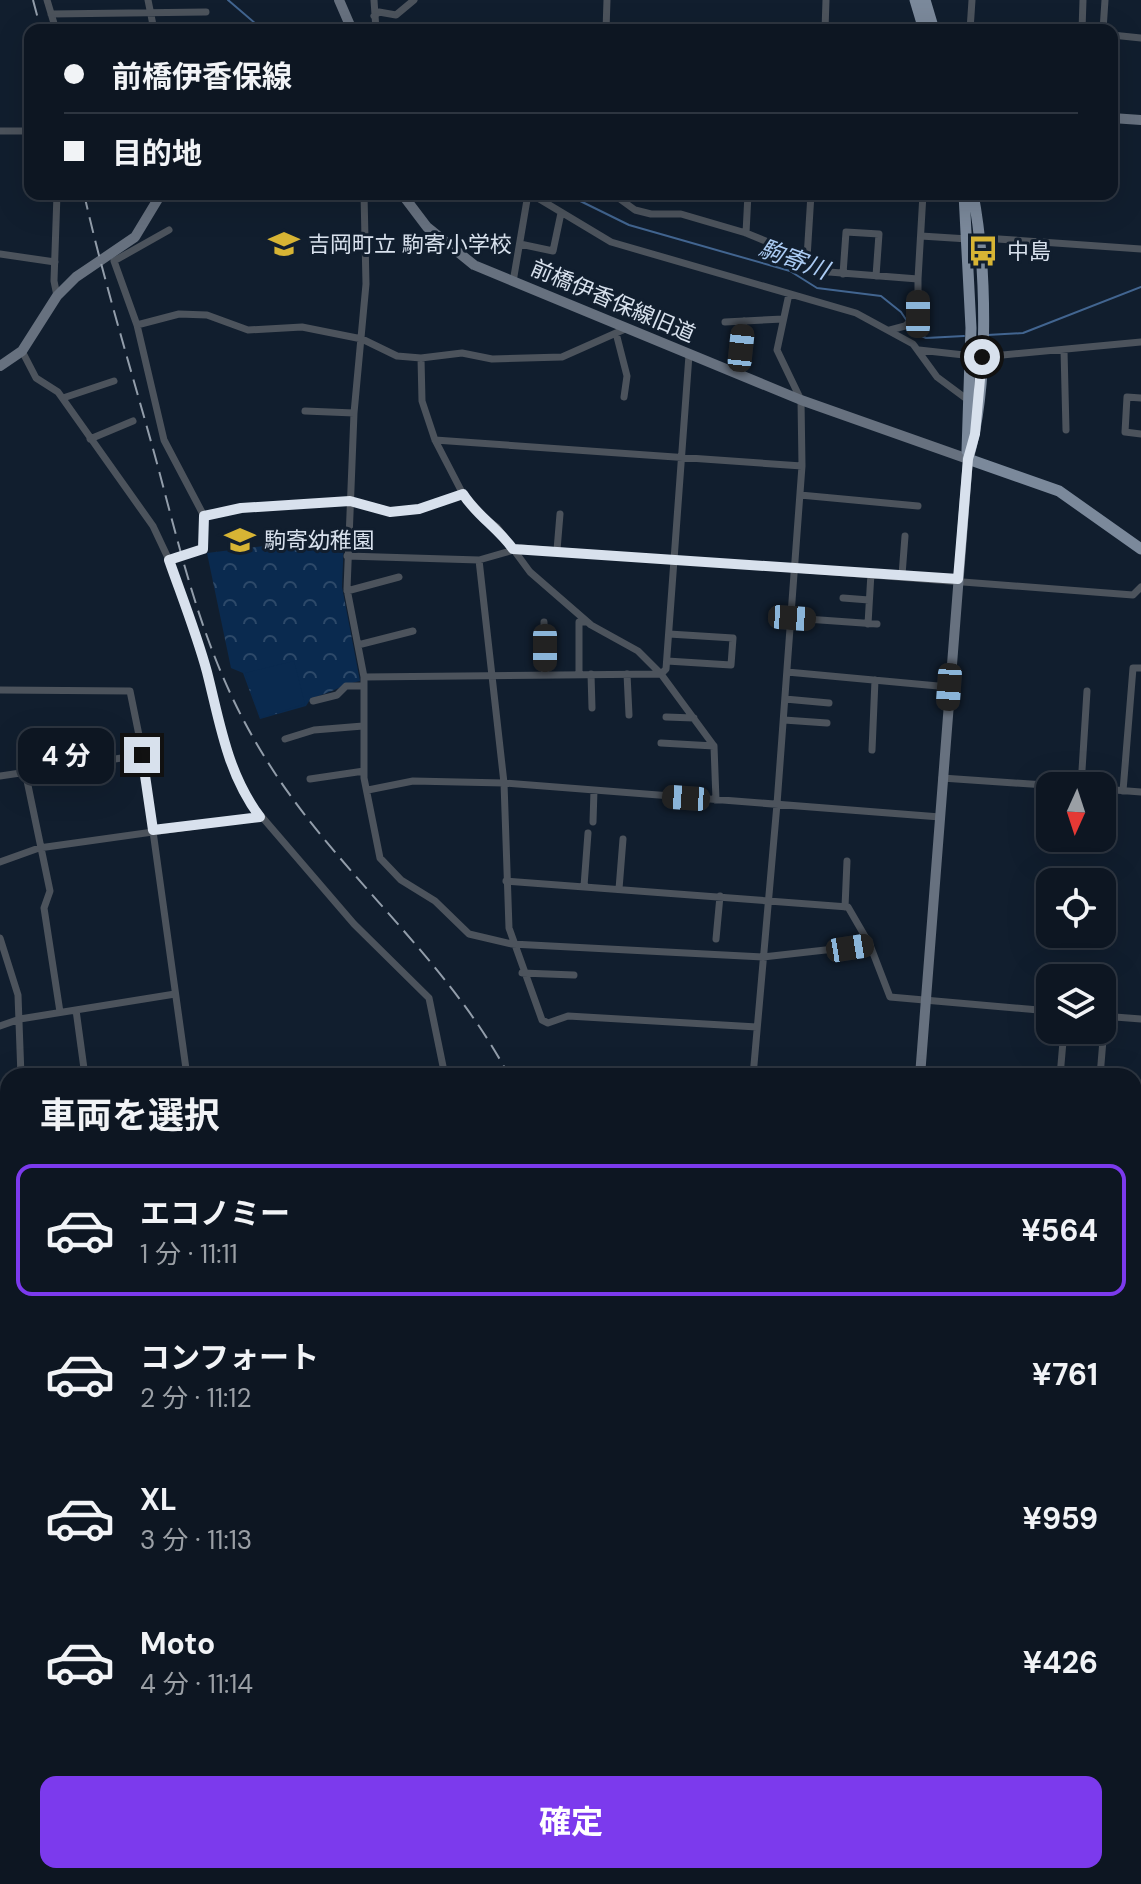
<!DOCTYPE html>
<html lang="ja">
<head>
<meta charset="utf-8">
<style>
  :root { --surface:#0d1622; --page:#161f2a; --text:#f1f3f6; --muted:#9a9fa5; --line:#2d3540; --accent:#7c3aed }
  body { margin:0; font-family:"DM Sans","Noto Sans JP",sans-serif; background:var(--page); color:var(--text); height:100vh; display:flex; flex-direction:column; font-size:30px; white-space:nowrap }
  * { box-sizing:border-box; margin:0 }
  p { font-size:26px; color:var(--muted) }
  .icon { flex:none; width:44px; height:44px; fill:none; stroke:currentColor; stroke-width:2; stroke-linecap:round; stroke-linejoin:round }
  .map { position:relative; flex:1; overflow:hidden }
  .details { position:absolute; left:0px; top:1068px; width:1142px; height:816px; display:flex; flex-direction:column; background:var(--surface); border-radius:24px 24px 0 0; box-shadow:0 8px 32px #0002,0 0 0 2px var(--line) }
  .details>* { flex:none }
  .top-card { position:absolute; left:24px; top:24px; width:1094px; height:176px; border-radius:16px; box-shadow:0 8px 32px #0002,0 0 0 2px var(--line); display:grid; align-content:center; height:176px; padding:0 40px; background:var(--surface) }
  .needle { width:52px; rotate:183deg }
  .fabs { position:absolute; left:1036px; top:772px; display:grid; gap:16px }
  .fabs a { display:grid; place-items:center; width:80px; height:80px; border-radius:16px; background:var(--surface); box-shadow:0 8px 32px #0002,0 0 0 2px var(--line); font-size:40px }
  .end { position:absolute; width:36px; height:36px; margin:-18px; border:10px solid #d8e1ed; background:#111; box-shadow:0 0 0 4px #111 }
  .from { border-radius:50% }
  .bubble { position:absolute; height:56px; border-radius:16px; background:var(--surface); box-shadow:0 8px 32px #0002,0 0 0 2px var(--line); font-size:26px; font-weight:700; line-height:56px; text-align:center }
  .car { position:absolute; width:24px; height:48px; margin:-24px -12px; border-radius:10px; box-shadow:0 0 6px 2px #0007; background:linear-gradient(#222 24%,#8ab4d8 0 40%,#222 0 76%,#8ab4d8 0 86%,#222 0) }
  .top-card b { display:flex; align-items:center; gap:28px; height:76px; font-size:30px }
  .top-card b+b { border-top:2px solid var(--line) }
  .top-card i { width:20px; height:20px; background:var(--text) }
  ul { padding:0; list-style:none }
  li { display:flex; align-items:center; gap:24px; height:132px; margin:0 16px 12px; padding:0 24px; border:4px solid transparent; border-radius:16px }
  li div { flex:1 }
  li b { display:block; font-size:30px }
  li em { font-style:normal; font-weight:700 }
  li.selected { border-color:var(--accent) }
  li>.icon { width:72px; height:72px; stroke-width:1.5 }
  h2 { padding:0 40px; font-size:36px; line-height:96px }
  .action { display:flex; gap:16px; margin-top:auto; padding:16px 40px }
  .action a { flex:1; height:92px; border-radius:16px; background:var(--accent); color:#fff; font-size:32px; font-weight:700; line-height:92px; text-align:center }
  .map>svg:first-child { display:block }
</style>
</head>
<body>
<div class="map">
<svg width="1141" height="1884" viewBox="0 0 1141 1884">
  <defs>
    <pattern id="forest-crowns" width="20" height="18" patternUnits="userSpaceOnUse" patternTransform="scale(2)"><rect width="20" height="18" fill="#0a2a4f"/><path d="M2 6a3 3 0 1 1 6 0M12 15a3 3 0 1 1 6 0" fill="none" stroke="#2d4969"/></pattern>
  </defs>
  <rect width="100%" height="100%" fill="#111e2e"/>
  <path fill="url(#forest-crowns)" d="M344 536 342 587 360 681C342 684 330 694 311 698L306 706 260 719 243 673 231 668 207 553Z"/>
  <path fill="#0a2a4f" d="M294 661 305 704 260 718 245 673Z"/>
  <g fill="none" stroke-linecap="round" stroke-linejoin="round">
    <path stroke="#426590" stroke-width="2" d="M228 0 263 30
      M566 194 629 225 790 271 817 288 881 296 901 312 915 333 926 338 964 336
      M987 335 1023 333 1141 287
      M0 1301 8 1307
      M1134 1645 1141 1631"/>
    <path stroke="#4c535c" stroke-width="7" d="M47 0 56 30
      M148 0 154 30
      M374 0 376 30
      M51 14 206 12
      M374 16 379 12 396 15 414 0
      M606 30 607 0
      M825 30 826 0
      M970 30 972 0
      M1082 30 1083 0
      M1103 30 1105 0
      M1112 35 1141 38
      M0 131H30
      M57 194 54 281 57 296
      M364 194 366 284 354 413 347 589 364 677V778L380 858 401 880 435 901 469 934 512 944 763 957 870 945
      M531 194 611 242 856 313 913 344 937 377 968 400
      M613 194 635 210 651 214H681L746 233 807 258 829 272 918 279 923 194
      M746 233 748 194
      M921 236 968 239
      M984 238 1141 249
      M520 244 553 251 561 213
      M0 254 55 262
      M807 258 811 194
      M843 274 846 232 879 234 876 276
      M513 282 528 194
      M725 322 783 319
      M137 325 114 261 169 230
      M890 330 905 326 918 314V279
      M616 333 627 376 624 397
      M919 350 982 357 1141 342
      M1064 350 1066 430
      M22 351 36 378 58 392 153 526 169 560 207 672 226 751 250 803 354 924 429 998 445 1076
      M421 358 422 401 435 440 465 498 475 511 497 527 530 572 591 625 638 651 661 674 714 746 716 800
      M738 374 744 321
      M63 398 114 381
      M1141 398 1127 397 1125 432 1141 434
      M305 411 354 413
      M90 439 133 421
      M435 440 802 466
      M800 495 918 506
      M204 516 241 508 350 501 390 512 419 509 463 494
      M557 550 560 514
      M347 556 479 560 521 548 1133 595 1141 587
      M169 560 203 549 204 516 164 440 137 325 179 314 207 315 248 330 302 327 362 339 397 356 421 358 462 353 492 359 562 357 625 329
      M479 560 504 783 509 928 542 1020 548 1023 568 1016 757 1027
      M902 575 905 536
      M347 591 399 577
      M843 598 869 600
      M792 618 877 624
      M544 622 545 675
      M868 624 871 573
      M358 645 413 631
      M667 661 731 665 733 638 669 634
      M787 672 949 687
      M579 674V622H587
      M591 674 592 708
      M627 674 629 715
      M661 674 666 669 689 355
      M364 677 661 674
      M0 690 130 691 141 745 187 1076
      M785 699 829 703
      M313 701 337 695 346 686H364
      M666 717 694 718
      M784 720 827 723
      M285 739 314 730 363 726
      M661 743 714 746
      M872 750 875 680
      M25 771 50 891 44 908 60 1012
      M0 776 142 755
      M942 778 1060 786
      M310 779 364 771
      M1081 786 1087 691
      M1102 789 1141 792
      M368 790 413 781 504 783 940 817
      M1123 791 1133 668H1141
      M593 822 594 790
      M0 862 39 848 260 817
      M506 881 848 907 870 945 890 997 1050 1011
      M584 886 588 833
      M619 889 623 839
      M845 907 847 861
      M0 938 18 995 21 1076
      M716 939 720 896
      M522 973 574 975
      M76 1010 85 1076
      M1102 1016 1141 1019
      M0 1026 20 1019 175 994
      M151 1076 187 1072
      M753 1076 777 804 802 466 801 400 777 350 789 294
      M1060 1076 1064 1030
      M1100 1076 1105 1016
      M0 1132 8 1131
      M1134 1283H1141
      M0 1340 8 1324
      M0 1370 8 1373
      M1134 1382 1141 1380
      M1134 1488H1141
      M0 1724H8
      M721 1876 725 1884
      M32 1884 33 1876
      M948 1884V1876"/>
    <path stroke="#67717f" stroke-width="10" d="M339 0 352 30
      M1112 118 1141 120
      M402 194 427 227 474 265 801 400 968 459 920 1076
      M0 366 22 351 57 296 76 277 135 237 161 194
      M1134 1121 1141 1122
      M0 1191 8 1189
      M0 1805H8
      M256 1876V1884"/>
    <path stroke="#7b899b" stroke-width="11" d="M915 0 924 30
      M925 0 934 30
      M964 194 971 328 967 451
      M968 459C989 387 987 268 973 194
      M968 459 1059 491 1141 549"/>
    <path stroke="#929daa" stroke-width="2" stroke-dasharray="16 8" stroke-linecap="butt" d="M33 0 41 30
      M84 194C104 282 131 369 155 456 184 563 204 659 264 756 334 871 446 956 509 1076
      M746 1884 747 1876"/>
  </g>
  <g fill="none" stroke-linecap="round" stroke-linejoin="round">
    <path stroke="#d8e1ed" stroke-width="10" d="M142 755 153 830 260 817C227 773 220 723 207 672 197 635 182 597 169 560L203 549 204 516 241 508 350 501 390 512 419 509 463 494C477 516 497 527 513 549L958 579 968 459 975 434 982 357"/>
  </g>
  <defs>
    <g id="school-bare" transform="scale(2.4)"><path d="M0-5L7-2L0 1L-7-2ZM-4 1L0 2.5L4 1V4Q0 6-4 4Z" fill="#d7b434" stroke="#111e2e" stroke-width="2.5" paint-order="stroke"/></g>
    <g id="bus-bare" transform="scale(2.4)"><path d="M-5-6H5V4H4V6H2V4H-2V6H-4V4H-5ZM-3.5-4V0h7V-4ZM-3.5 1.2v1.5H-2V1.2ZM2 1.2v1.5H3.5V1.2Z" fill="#d7b434" stroke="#111e2e" stroke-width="2.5" paint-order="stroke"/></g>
  </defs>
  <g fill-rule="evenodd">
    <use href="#school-bare" x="284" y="244"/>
    <use href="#bus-bare" x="983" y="251"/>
    <use href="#school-bare" x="240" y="540"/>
  </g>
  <g text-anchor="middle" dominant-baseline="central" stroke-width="6" stroke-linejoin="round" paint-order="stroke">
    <g font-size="22" fill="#d8e1ed" stroke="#111e2e" text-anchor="start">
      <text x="308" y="244">吉岡町立 駒寄小学校</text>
      <text x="1007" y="251">中島</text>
      <text x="264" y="540">駒寄幼稚園</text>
    </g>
    <g font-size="22" fill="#d8e1ed" stroke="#111e2e">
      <text transform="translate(613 301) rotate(23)">前橋伊香保線旧道</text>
    </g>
    <g font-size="24" font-style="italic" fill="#acccf4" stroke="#111e2e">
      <text transform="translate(794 259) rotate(20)">駒寄川</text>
    </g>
  </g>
</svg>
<div class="fabs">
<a><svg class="needle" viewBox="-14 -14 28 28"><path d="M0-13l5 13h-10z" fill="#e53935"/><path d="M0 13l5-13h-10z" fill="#9a9fa5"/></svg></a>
<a><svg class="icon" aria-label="locate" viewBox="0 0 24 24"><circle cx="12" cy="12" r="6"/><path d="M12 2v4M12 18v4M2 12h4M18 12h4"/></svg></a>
<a><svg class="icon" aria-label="layers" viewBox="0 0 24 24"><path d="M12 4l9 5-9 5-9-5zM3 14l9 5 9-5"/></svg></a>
</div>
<i class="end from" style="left:982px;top:357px"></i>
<i class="end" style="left:142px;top:755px"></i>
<div class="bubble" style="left:18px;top:728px;width:96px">4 分</div>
<i class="car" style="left:918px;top:314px;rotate:0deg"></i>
<i class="car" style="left:741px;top:348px;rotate:6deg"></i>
<i class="car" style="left:792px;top:618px;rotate:94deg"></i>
<i class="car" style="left:545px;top:648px;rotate:180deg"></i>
<i class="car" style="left:949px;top:687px;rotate:184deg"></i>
<i class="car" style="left:686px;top:798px;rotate:274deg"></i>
<i class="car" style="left:850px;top:948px;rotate:81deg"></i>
<div class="top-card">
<b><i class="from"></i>前橋伊香保線</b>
<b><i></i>目的地</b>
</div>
<section class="details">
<h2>車両を選択</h2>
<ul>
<li class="selected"><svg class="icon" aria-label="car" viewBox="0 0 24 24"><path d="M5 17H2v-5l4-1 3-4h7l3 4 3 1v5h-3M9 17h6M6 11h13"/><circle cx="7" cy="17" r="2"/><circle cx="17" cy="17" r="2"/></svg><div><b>エコノミー</b><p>1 分 · 11:11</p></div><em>¥564</em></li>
<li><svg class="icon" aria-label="car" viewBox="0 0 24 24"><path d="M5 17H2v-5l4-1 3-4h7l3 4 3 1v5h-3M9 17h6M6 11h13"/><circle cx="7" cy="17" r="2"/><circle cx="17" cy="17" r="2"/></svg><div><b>コンフォート</b><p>2 分 · 11:12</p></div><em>¥761</em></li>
<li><svg class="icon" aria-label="car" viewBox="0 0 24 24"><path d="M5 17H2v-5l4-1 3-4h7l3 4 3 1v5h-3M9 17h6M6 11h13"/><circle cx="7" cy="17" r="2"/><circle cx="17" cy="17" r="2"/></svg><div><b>XL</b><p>3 分 · 11:13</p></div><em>¥959</em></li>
<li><svg class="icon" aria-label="car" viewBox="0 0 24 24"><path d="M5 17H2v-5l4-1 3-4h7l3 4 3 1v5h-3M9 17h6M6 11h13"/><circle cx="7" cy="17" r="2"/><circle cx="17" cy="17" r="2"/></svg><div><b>Moto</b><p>4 分 · 11:14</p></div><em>¥426</em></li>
</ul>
<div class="action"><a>確定</a></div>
</section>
</div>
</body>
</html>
